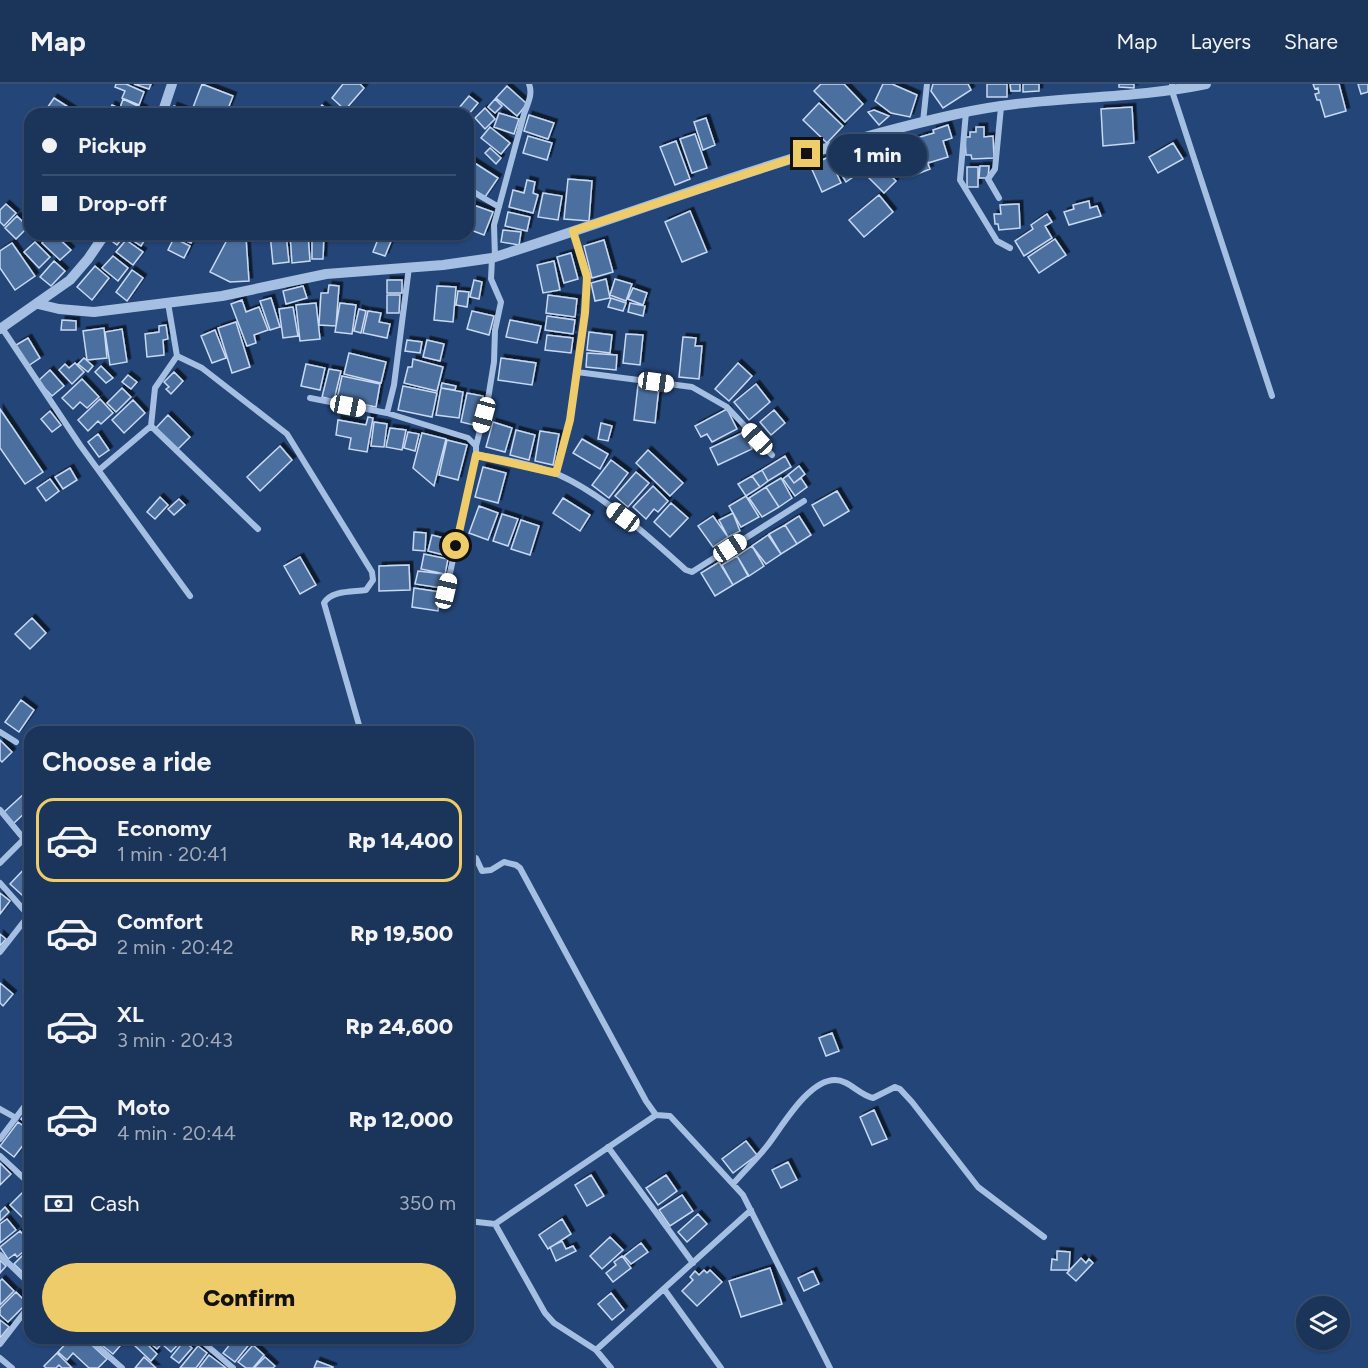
<!DOCTYPE html>
<html lang="en">
<head>
<meta charset="utf-8">
<style>
  :root { --surface:#1b3459; --page:#243c5f; --text:#f1f3f6; --muted:#a0aaba; --line:#394f6f; --accent:#edcc69 }
  body { margin:0; font-family:Figtree,sans-serif; background:var(--page); color:var(--text); height:100vh; display:flex; flex-direction:column; font-size:22px; white-space:nowrap }
  * { box-sizing:border-box; margin:0 }
  p { font-size:20px; color:var(--muted) }
  .icon { flex:none; width:33px; height:33px; fill:none; stroke:currentColor; stroke-width:2; stroke-linecap:round; stroke-linejoin:round }
  .map { position:relative; flex:1; overflow:hidden }
  .panel { position:absolute; left:24px; top:642px; width:450px; height:618px; display:flex; flex-direction:column; background:var(--surface); border-radius:18px; box-shadow:0 2px 4px #0004,0 0 0 2px var(--line) }
  .panel>* { flex:none }
  .top-card { position:absolute; left:24px; top:24px; width:450px; height:132px; border-radius:18px; box-shadow:0 2px 4px #0004,0 0 0 2px var(--line); display:grid; align-content:center; height:132px; padding:0 18px; background:var(--surface) }
  .controls { position:absolute; left:1296px; top:1212px; display:grid; gap:12px }
  .controls a { display:grid; place-items:center; width:54px; height:54px; border-radius:50%; background:var(--surface); box-shadow:0 2px 4px #0004,0 0 0 2px var(--line); font-size:30px }
  .end { position:absolute; width:27px; height:27px; margin:-14px; border:8px solid #edcc69; background:#111; box-shadow:0 0 0 3px #111 }
  .from { border-radius:50% }
  .bubble { position:absolute; height:42px; border-radius:21px; background:var(--surface); box-shadow:0 2px 4px #0004,0 0 0 2px var(--line); font-size:20px; font-weight:800; line-height:42px; text-align:center }
  .car { position:absolute; width:18px; height:36px; margin:-18px -9px; border-radius:8px; box-shadow:0 0 4px 2px #0007; background:linear-gradient(#fff 24%,#345 0 40%,#fff 0 76%,#345 0 86%,#fff 0) }
  .top-card b { display:flex; align-items:center; gap:21px; height:57px; font-size:22px }
  .top-card b+b { border-top:2px solid var(--line) }
  .top-card i { width:15px; height:15px; background:var(--text) }
  ul { padding:0; list-style:none }
  li { display:flex; align-items:center; gap:18px; height:84px; margin:0 12px 9px; padding:0 6px; border:3px solid transparent; border-radius:18px }
  li div { flex:1 }
  li b { display:block; font-size:22px }
  li em { font-style:normal; font-weight:800 }
  li.selected { border-color:var(--accent) }
  li>.icon { width:54px; height:54px; stroke-width:1.5 }
  h2 { padding:0 18px; font-size:27px; line-height:72px }
  .pay { display:flex; align-items:center; gap:15px; height:66px; padding:0 18px; font-size:22px }
  .pay p { margin-inline-start:auto }
  .primary-button { display:flex; gap:12px; margin-top:auto; padding:12px 18px }
  .primary-button a { flex:1; height:69px; border-radius:36px; background:var(--accent); color:#111; font-size:24px; font-weight:800; line-height:69px; text-align:center }
  header { display:flex; align-items:center; gap:36px; box-sizing:border-box; height:84px; padding:0 30px; background:var(--surface); border-bottom:2px solid var(--line) }
  header strong { font-size:28px }
  nav { display:flex; gap:33px; margin-inline-start:auto; font-size:21px }
  .map>svg:first-child { display:block }
</style>
</head>
<body>
<header>
<strong>Map</strong>
<nav><a>Map</a><a>Layers</a><a>Share</a></nav>
</header>
<div class="map">
<svg width="1368" height="1284" viewBox="0 0 1368 1284">
  <defs>
    <filter id="shadow"><feDropShadow dx="3.5" dy="-3.5" stdDeviation="0" flood-color="#0009"/></filter>
  </defs>
  <rect width="100%" height="100%" fill="#244577"/>
  <path fill="#4c6fa0" stroke="#c7d9f3" stroke-width="1.5" filter="url(#shadow)" d="M116 0H126L144 8 139 21 122 14 125 7 115 3Z
    M134 0H151L149 5Z
    M202 0 233 12 226 30H202L192 26Z
    M343 0H360L364 4 345 26 332 14Z
    M821 0H844L863 20 845 38 814 7Z
    M883 0H892L917 11 910 33 891 29 875 17Z
    M933 0H968L971 6 943 24 931 7Z
    M987 0H1007V13H987Z
    M1010 0H1020V7H1011Z
    M1023 0H1039V7L1023 8Z
    M1119 0H1134V4L1119 3Z
    M1313 0H1339L1346 27 1325 33 1320 16H1317L1315 10 1319 9 1318 4 1315 5Z
    M1358 0H1368V8L1361 10Z
    M507 2 527 20 517 32 496 14Z
    M469 12 478 19 468 31 459 24Z
    M54 14 76 28 74 30H43Z
    M123 15 144 25 141 30H133L120 24Z
    M495 15 502 22 495 29 488 23Z
    M819 19 843 42 827 59 803 36Z
    M112 21 131 30H108Z
    M322 21 333 30H315Z
    M174 22 192 29 191 30H171Z
    M1132 23 1134 59 1103 62 1101 25Z
    M485 24 495 35 485 45 475 34Z
    M874 26 889 32 879 41 868 28Z
    M499 29 519 35 514 50 494 43Z
    M529 31 554 39 548 55 524 47Z
    M706 34 715 61 703 66 694 38Z
    M948 41 952 54 943 57 948 73 928 79 920 53 934 49 933 46Z
    M490 43 510 59 501 70 481 54Z
    M976 43H984V53L993 52 994 74 972 75 971 71H966L965 53H970V48H976Z
    M695 50 707 84 692 89 680 55Z
    M528 52 552 59 547 76 523 69Z
    M918 54 930 85 912 92 901 61Z
    M676 57 690 95 675 101 660 63Z
    M1173 59 1183 75 1158 89 1149 73Z
    M490 64 501 74 496 80 485 69Z
    M847 69 859 89 846 98 833 77Z
    M829 73 841 99 822 108 810 81Z
    M470 76 498 94 485 113 468 102V79Z
    M878 79 896 97 884 109 866 91Z
    M980 82H989L988 94H979Z
    M967 83H978V103H967Z
    M568 95 592 97 589 137 564 135Z
    M527 96 535 98 533 109 538 111 533 129 509 123 513 106 524 109Z
    M543 109 562 112 558 136 538 133Z
    M879 111 893 128 864 153 849 136Z
    M1089 117 1090 124 1097 122 1101 132 1069 141 1064 128 1074 125 1073 121Z
    M468 119 493 128 484 151 468 145Z
    M6 120 16 129 4 142 0 138V126Z
    M1019 120 1020 144 999 146 998 140H995L994 130H1001L1000 121Z
    M690 127 707 168 682 178 665 138Z
    M508 128 530 133 527 147 505 142Z
    M1047 130 1052 138 1045 142 1052 154 1024 172 1015 157 1033 145 1031 141Z
    M17 132 28 143 16 155 5 144Z
    M503 146 521 148 519 161 501 158Z
    M50 150H54L71 166 60 176 42 159Z
    M111 150H121L124 152 117 161 108 154Z
    M131 150H140L146 154 141 162 129 154Z
    M144 150H157L153 156Z
    M159 150H168L165 156 158 152Z
    M171 150H196L191 159Z
    M270 150H286L289 178 273 180Z
    M290 150H308L310 177 292 179Z
    M312 150H324L323 175H312Z
    M380 150H394L385 172 373 168Z
    M174 154 190 162 184 174 168 166Z
    M246 154 249 197 230 198 210 188 227 156Z
    M1055 155 1066 171 1039 189 1028 173Z
    M126 156 143 168 133 181 116 168Z
    M604 156 613 188 592 194 584 162Z
    M35 158 50 173 39 184 24 168Z
    M12 159 35 192 15 206 0 184V167Z
    M571 169 578 195 564 199 557 173Z
    M113 172 128 184 118 197 102 184Z
    M54 177 65 187 51 202 40 193Z
    M554 177 560 206 543 209 537 181Z
    M95 182 109 194 92 216 77 203Z
    M132 186 143 194 127 217 116 208Z
    M606 195 610 214 595 217 591 199Z
    M615 195 632 200 626 217 610 211Z
    M387 196H402V209H387Z
    M474 196 482 198 479 215 470 213Z
    M329 201 339 202 336 242 319 241 321 209H328Z
    M303 202 307 214 286 220 283 207Z
    M437 202 456 203 453 238 434 236Z
    M633 204 647 209 643 221 628 215Z
    M458 207 469 208 467 223 456 221Z
    M387 211H400L399 229H387Z
    M548 211 577 215 575 233 546 229Z
    M271 214 280 243 270 246 260 217Z
    M611 214 626 219 623 227 608 223Z
    M242 216 246 228 259 223 268 246 254 251 256 259 247 262 231 220Z
    M316 219 320 255 300 257 296 221Z
    M340 219 356 221 352 250 335 248Z
    M630 219 645 222 643 232 628 228Z
    M293 223 298 252 283 254 279 225Z
    M359 225 366 227 361 249 354 247Z
    M368 227 381 229 379 238 390 240 387 254 363 249Z
    M472 227 494 232 489 251 467 245Z
    M547 232 575 236 573 250 545 246Z
    M62 236 76 237V246H61Z
    M510 236 541 242 537 259 506 253Z
    M236 238 250 283 232 289 218 244Z
    M166 241 168 255 163 256 164 271 147 273 145 250 159 248V242Z
    M104 244 107 274 87 276 83 247Z
    M122 245 127 278 110 281 105 248Z
    M215 246 226 274 212 279 201 252Z
    M589 248 612 251 610 269 587 266Z
    M626 250 643 251 640 281 623 279Z
    M547 251 573 254 571 269 545 266Z
    M683 253 696 254 695 262H702L699 295 679 293Z
    M28 254 40 274 28 282 16 261Z
    M407 256 422 258 420 269 405 267Z
    M427 256 444 260 440 277 423 273Z
    M349 269 386 278 381 299 344 290Z
    M587 269 617 271 616 286 586 283Z
    M84 274 93 282 88 288 78 280Z
    M501 274 536 279 532 301 498 296Z
    M413 275 443 283 437 307 404 299 408 283H412Z
    M75 279 84 288 72 300 59 286 65 280 69 284Z
    M738 279 752 292 729 317 715 305Z
    M306 280 325 284 320 306 301 302Z
    M101 282 113 294 106 299 95 288Z
    M329 285 341 287 334 316 322 313Z
    M50 286 64 302 52 312 38 297Z
    M174 288 183 297 171 310 166 305 169 303 164 298Z
    M128 291 137 298 131 305 122 298Z
    M342 292 380 300 376 323 337 315Z
    M82 295 99 313 87 324 80 318 73 325 62 314Z
    M442 299 456 302 455 306 441 304Z
    M756 300 770 318 749 336 734 318Z
    M638 301 659 303 655 339 634 336Z
    M403 302 437 309 432 333 398 326Z
    M122 304 131 313 116 328 107 319Z
    M441 304 463 308 459 334 436 331Z
    M467 309 483 312 478 342 461 338Z
    M100 315 113 329 101 340 98 337 88 347 78 336Z
    M133 316 145 329 124 349 112 336Z
    M0 325 43 388 25 400 0 364Z
    M727 325 737 345 712 358 707 350 701 353 695 342Z
    M774 326 785 339 771 351 760 338Z
    M50 327 61 341 52 348 41 335Z
    M168 331 190 353 178 365 156 344Z
    M368 333 373 334 367 368 349 365 351 354 336 351 338 336 366 341Z
    M374 338 387 340 384 363 371 362Z
    M493 338 512 344 505 368 486 363Z
    M601 339 612 342 608 357 598 355Z
    M390 344 406 346 402 366 386 363Z
    M516 346 535 351 529 376 510 371Z
    M540 347 559 350 553 381 535 377Z
    M408 348 419 350 415 367 404 364Z
    M744 348 752 365 718 381 710 364Z
    M422 349 446 355 434 402 413 384Z
    M98 350 109 366 99 373 88 358Z
    M582 355 608 370 600 385 573 369Z
    M447 356 467 361 458 396 439 391Z
    M280 362 292 376 260 407 247 393Z
    M648 366 683 399 670 412 636 379Z
    M785 372 791 383 768 397 762 386Z
    M611 376 628 389 609 414 592 401Z
    M799 382 805 390 794 399 788 391Z
    M483 383 506 389 498 419 475 413Z
    M70 384 77 396 63 405 55 393Z
    M762 386 768 397 760 403 752 392Z
    M636 388 649 399 628 423 615 412Z
    M788 391 794 399 801 394 807 403 795 412 783 395Z
    M752 392 760 403 746 412 738 400Z
    M781 394 792 414 779 423 766 403Z
    M50 395 59 407 46 417 37 404Z
    M653 402 668 417 658 428 654 425 646 435 633 423Z
    M766 403 779 423 762 433 749 414Z
    M837 407 849 427 824 442 812 421Z
    M746 412 759 433 741 443 729 422Z
    M160 413 168 421 155 435 147 428Z
    M563 414 590 431 580 447 553 429Z
    M179 415 185 421 174 431 168 425Z
    M671 419 688 434 670 453 654 438Z
    M479 422 498 429 488 456 469 449Z
    M733 429 740 447 728 453 719 436Z
    M502 430 518 435 508 462 493 457Z
    M713 432 728 453 713 463 698 442Z
    M799 432 811 451 797 460 785 441Z
    M521 436 539 442 530 471 511 465Z
    M785 441 797 460 781 470 769 450Z
    M414 448 426 449 425 467 413 466Z
    M432 451 452 456 448 472 428 467Z
    M768 451 781 470 766 480 752 462Z
    M752 462 764 482 749 492 737 472Z
    M424 470 448 475 445 490 421 485Z
    M737 472 748 492 733 501 722 481Z
    M300 473 316 501 300 510 284 482Z
    M719 478 733 501 715 512 701 489Z
    M409 481 410 506 379 507V482Z
    M418 487 443 490 441 504 415 500Z
    M414 504 440 508 438 527 412 523Z
    M32 534 46 549 30 565 15 550Z
    M21 616 34 626 19 648 5 638Z
    M0 656 12 668 2 678 0 676Z
    M26 708 30 712V724L13 740 3 729Z
    M30 752V768L22 760Z
    M27 782 30 785V801L22 811 10 800Z
    M0 809 10 817 0 830Z
    M0 850 6 855 0 862Z
    M0 899 13 910 3 922 0 919Z
    M832 949 839 967 826 972 819 954Z
    M30 1023V1042L21 1035Z
    M874 1026 887 1055 872 1061 860 1033Z
    M18 1038 30 1047V1052L14 1073 0 1062Z
    M746 1057 757 1071 733 1089 722 1075Z
    M788 1078 797 1096 781 1104 772 1086Z
    M0 1079 11 1090 0 1101Z
    M591 1091 604 1112 587 1122 575 1101Z
    M666 1091 677 1107 658 1121 646 1104Z
    M27 1104 30 1107V1125L22 1133 10 1121Z
    M682 1111 693 1127 670 1142 659 1126Z
    M5 1123 9 1128 0 1137V1128Z
    M30 1130V1145L23 1138Z
    M698 1130 707 1140 687 1158 678 1148Z
    M7 1135 16 1146 0 1159V1140Z
    M562 1135 571 1150 548 1165 539 1151Z
    M20 1147 30 1159V1162L17 1173 15 1170 8 1175 0 1163Z
    M610 1153 623 1166 602 1185 590 1172Z
    M562 1157 566 1165 573 1162 576 1167 556 1177 550 1163Z
    M641 1159 648 1168 631 1180 624 1172Z
    M28 1166 30 1167V1191L28 1193 14 1180Z
    M1057 1167 1070 1168 1069 1186H1051L1052 1175 1057 1176Z
    M622 1172 631 1184 613 1198 606 1189 616 1181 614 1178Z
    M1081 1174 1086 1179 1089 1175 1093 1179 1076 1197 1067 1189Z
    M0 1176 6 1182 0 1189Z
    M770 1184 782 1220 741 1233 729 1197Z
    M704 1186 707 1189 710 1186 722 1198 697 1222 682 1207 693 1196 690 1193 695 1187 699 1191Z
    M813 1187 819 1200 804 1207 798 1194Z
    M2 1195 14 1207 0 1221V1197Z
    M16 1208 27 1219 8 1238 0 1231V1224Z
    M611 1209 624 1226 612 1236 598 1220Z
    M0 1236 9 1243 0 1254Z
    M71 1254H84L107 1275 98 1284H89L73 1269 67 1276 58 1268Z
    M110 1254H127L113 1270 103 1262Z
    M141 1254 157 1270 151 1277 134 1261Z
    M144 1254H164L166 1255 157 1265Z
    M169 1254 183 1255 171 1268 163 1261Z
    M235 1254H246L251 1258 235 1278 223 1269Z
    M184 1257 192 1264 179 1279 171 1273Z
    M253 1261 264 1271 253 1284H246L238 1278Z
    M198 1262 207 1269 196 1284H180Z
    M57 1269 72 1284H62L59 1281 56 1284H46L44 1282Z
    M209 1271 226 1284H199Z
    M144 1273 156 1284H135Z
    M265 1273 275 1282 273 1284H254Z
    M317 1277 333 1283V1284H314Z"/>
  <g fill="none" stroke-linecap="round" stroke-linejoin="round">
    <path stroke="#a5bfe3" stroke-width="6" d="M1172 0V7L1272 312
      M966 28 960 96 997 157 1010 164
      M923 38 927 0
      M468 105 499 123
      M999 114 988 95 995 85 1001 23
      M495 173 494 141 524 30C528 19 533 10 529 0
      M409 183 394 301 387 329 468 354 476 362V371C496 373 539 382 557 390 603 410 649 453 686 486L692 488 804 417
      M168 219 177 272 202 284 287 350 372 488 373 496 366 506C353 508 331 506 324 519L361 648
      M2 244 80 361 190 512
      M577 288 692 303 727 323 772 371
      M310 314 387 329
      M151 342 258 445
      M476 362 488 315 494 278 495 246 501 218 491 195 492 174
      M99 386 151 342 155 304 177 272
      M556 389 570 336 585 229 587 193 573 147
      M446 507 476 371
      M0 648 16 658
      M0 726 24 755
      M468 774H476L482 787 491 786 504 778 516 781 520 784 646 1017 656 1031 670 1032 743 1111 830 1284
      M0 779 30 749
      M0 799 30 833
      M0 868 29 831
      M0 1025 16 1034
      M0 1055 30 1015
      M608 1063 693 1179
      M0 1072 30 1100
      M733 1100C744 1087 757 1075 767 1062 782 1043 808 996 835 996 849 996 859 1011 873 1014L895 1003 900 1005 912 1018 978 1103 1044 1153
      M468 1137 495 1140 545 1229 554 1239 596 1266 611 1284
      M495 1140 656 1031
      M0 1171 30 1200
      M664 1205 721 1284
      M88 1254 122 1284
      M198 1254 233 1284
      M0 1260 30 1221
      M596 1266 751 1126
      M0 1274 12 1284"/>
    <path stroke="#a5bfe3" stroke-width="10" d="M162 30 172 0
      M38 220 59 225 94 228 222 212 326 190 443 181 492 174C646 125 799 65 957 30 1039 11 1124 17 1206 0
      M0 245 70 196 88 175 105 150"/>
  </g>
  <g fill="none" stroke-linecap="round" stroke-linejoin="round">
    <path stroke="#edcc69" stroke-width="8" d="M456 462 476 371 556 389 570 336 585 229 587 193 573 147 807 70"/>
  </g>
</svg>
<div class="controls">
<a><svg class="icon" aria-label="layers" viewBox="0 0 24 24"><path d="M12 4l9 5-9 5-9-5zM3 14l9 5 9-5"/></svg></a>
</div>
<i class="end from" style="left:456px;top:462px"></i>
<i class="end" style="left:807px;top:70px"></i>
<div class="bubble" style="left:828px;top:50px;width:99px">1 min</div>
<i class="car" style="left:656px;top:298px;rotate:98deg"></i>
<i class="car" style="left:348px;top:322px;rotate:101deg"></i>
<i class="car" style="left:484px;top:331px;rotate:195deg"></i>
<i class="car" style="left:757px;top:355px;rotate:317deg"></i>
<i class="car" style="left:623px;top:433px;rotate:306deg"></i>
<i class="car" style="left:730px;top:464px;rotate:57deg"></i>
<i class="car" style="left:446px;top:507px;rotate:13deg"></i>
<div class="top-card">
<b><i class="from"></i>Pickup</b>
<b><i></i>Drop-off</b>
</div>
<section class="panel">
<h2>Choose a ride</h2>
<ul>
<li class="selected"><svg class="icon" aria-label="car" viewBox="0 0 24 24"><path d="M5 17H2v-5l4-1 3-4h7l3 4 3 1v5h-3M9 17h6M6 11h13"/><circle cx="7" cy="17" r="2"/><circle cx="17" cy="17" r="2"/></svg><div><b>Economy</b><p>1 min · 20:41</p></div><em>Rp 14,400</em></li>
<li><svg class="icon" aria-label="car" viewBox="0 0 24 24"><path d="M5 17H2v-5l4-1 3-4h7l3 4 3 1v5h-3M9 17h6M6 11h13"/><circle cx="7" cy="17" r="2"/><circle cx="17" cy="17" r="2"/></svg><div><b>Comfort</b><p>2 min · 20:42</p></div><em>Rp 19,500</em></li>
<li><svg class="icon" aria-label="car" viewBox="0 0 24 24"><path d="M5 17H2v-5l4-1 3-4h7l3 4 3 1v5h-3M9 17h6M6 11h13"/><circle cx="7" cy="17" r="2"/><circle cx="17" cy="17" r="2"/></svg><div><b>XL</b><p>3 min · 20:43</p></div><em>Rp 24,600</em></li>
<li><svg class="icon" aria-label="car" viewBox="0 0 24 24"><path d="M5 17H2v-5l4-1 3-4h7l3 4 3 1v5h-3M9 17h6M6 11h13"/><circle cx="7" cy="17" r="2"/><circle cx="17" cy="17" r="2"/></svg><div><b>Moto</b><p>4 min · 20:44</p></div><em>Rp 12,000</em></li>
</ul>
<div class="pay"><svg class="icon" aria-label="cash" viewBox="0 0 24 24"><path d="M3 7h18v10H3z"/><circle cx="12" cy="12" r="2"/></svg>Cash<p>350 m</p></div>
<div class="primary-button"><a>Confirm</a></div>
</section>
</div>
</body>
</html>
